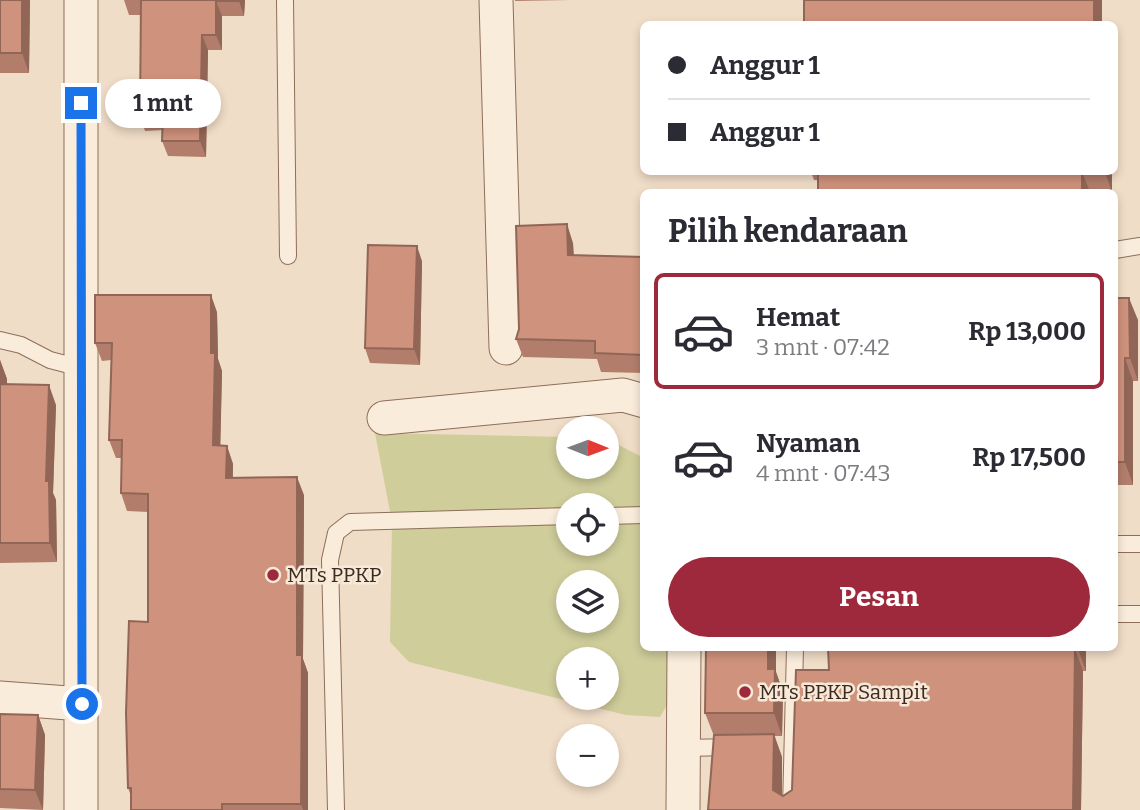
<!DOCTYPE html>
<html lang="id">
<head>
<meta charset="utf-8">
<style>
  :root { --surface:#fff; --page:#f7f7f7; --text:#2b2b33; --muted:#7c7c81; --line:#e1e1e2; --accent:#9e293c }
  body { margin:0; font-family:Bitter,serif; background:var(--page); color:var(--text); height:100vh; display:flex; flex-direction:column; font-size:26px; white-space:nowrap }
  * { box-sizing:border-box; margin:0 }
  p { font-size:23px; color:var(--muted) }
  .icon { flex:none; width:38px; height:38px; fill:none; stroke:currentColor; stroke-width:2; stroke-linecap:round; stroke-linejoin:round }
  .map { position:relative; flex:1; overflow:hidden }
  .details { position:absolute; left:640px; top:189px; width:478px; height:462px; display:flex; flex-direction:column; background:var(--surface); border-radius:10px; box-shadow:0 4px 10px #0003 }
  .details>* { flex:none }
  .hud { position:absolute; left:640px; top:21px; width:478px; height:154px; border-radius:10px; box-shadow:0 4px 10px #0003; display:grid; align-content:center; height:154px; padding:0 28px; background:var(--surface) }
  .needle { width:46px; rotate:91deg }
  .buttons { position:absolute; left:556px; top:416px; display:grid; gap:14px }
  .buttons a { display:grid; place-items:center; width:63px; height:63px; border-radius:50%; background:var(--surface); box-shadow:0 4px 10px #0003; font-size:35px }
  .end { position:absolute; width:32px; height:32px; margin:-16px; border:9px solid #1a73e8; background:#fff; box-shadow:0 0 0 4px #fff }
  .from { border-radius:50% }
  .bubble { position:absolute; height:49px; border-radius:24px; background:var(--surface); box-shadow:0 4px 10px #0003; font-size:23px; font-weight:700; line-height:49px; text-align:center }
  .hud b { display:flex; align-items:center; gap:24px; height:66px; font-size:26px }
  .hud b+b { border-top:2px solid var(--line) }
  .hud i { width:18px; height:18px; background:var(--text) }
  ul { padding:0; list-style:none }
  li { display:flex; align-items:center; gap:21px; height:116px; margin:0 14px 10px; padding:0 14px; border:4px solid transparent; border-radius:10px }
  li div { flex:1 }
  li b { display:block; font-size:26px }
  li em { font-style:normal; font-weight:700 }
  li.active { border-color:var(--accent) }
  li>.icon { width:63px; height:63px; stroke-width:1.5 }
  h2 { padding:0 28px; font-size:32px; line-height:84px }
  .action { display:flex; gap:14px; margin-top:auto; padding:14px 28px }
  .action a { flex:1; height:80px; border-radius:42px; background:var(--accent); color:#fff; font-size:28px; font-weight:700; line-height:80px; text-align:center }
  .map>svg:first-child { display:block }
</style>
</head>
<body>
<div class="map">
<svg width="1140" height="810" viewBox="0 0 1140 810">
  <rect width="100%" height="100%" fill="#f0ddc7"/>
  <path fill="#cfcd9a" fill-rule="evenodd" d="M375 433 569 437V467H607V439L644 458V648H678V686L660 717 626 715 409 662 390 642 392 522ZM569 506H607V544H569ZM569 583H607V621H569ZM569 660H607V698H569Z"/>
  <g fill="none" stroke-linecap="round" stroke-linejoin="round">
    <g stroke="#8d6e5b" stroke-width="18">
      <path id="lane" d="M285 0 288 256
        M1115 250 1140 246
        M0 340 21 345 50 360 81 368
        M607 516 644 515
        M1115 544H1140
        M1115 614H1140
        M683 748 734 747
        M791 808 795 648
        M336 810 330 560 336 533 350 522 569 516"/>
    </g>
    <g stroke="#8d6e5b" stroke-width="35">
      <path id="street" d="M81 0V810
        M496 0 506 348
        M384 418 623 395 644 401
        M0 698 82 704
        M683 810 684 648"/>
    </g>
    <use href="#lane" stroke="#faecdb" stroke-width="16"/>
    <use href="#street" stroke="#faecdb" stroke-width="33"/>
  </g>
  <path fill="#b27e6b" d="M0 0H30L29 73H0Z
    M124 0H245L244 16H222V50H208L206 157 168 156 162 141 163 130 145 131 140 115 141 15H129Z
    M515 0H570L515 1Z
    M811 172H1112V192H1090L814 180Z
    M573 243 574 255 644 257V373L601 372 597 359 523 357 516 339Z
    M422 261 420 365 370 363 365 348Z
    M1115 298 1138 320V381H1133V485H1115Z
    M217 312 218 359 222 371 220 446H227L233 464V478L304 495 303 659 308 673V810H131V796L128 788 148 622V512L127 511 121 493 122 458H116L109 440 111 360 102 361 95 343Z
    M0 360 7 379V384L56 405 53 493 56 500 57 562 0 563Z
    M1086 648V671H1083L1081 810H708L714 736 705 713 776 672 783 692 782 736H774L782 757V795L783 796 792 790 829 670Z
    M0 714 38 715 45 735 43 810 0 808Z"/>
  <path fill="#916657" d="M22 0H30L29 73 22 53Z
    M239 0H245L244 16 239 1Z
    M1094 0H1102V24H1094Z
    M216 1 222 16V50L216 35Z
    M202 35 208 50 206 157 200 141Z
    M1082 172 1090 192H1082Z
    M1105 172H1112V192Z
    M567 224 573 243 574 274 568 255Z
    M417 246 422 261 420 365 414 349Z
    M211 295 217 312 218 359 222 371 220 463 213 445Z
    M1129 298 1138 320V381L1130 358Z
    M1125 358 1133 381V485L1125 462Z
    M0 360 7 379 6 404 0 387Z
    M49 385 56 405 53 493 56 500 57 562 50 543 46 481Z
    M227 446 233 464 232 496 226 478Z
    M297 477 304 495 303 659 308 673V810H303L301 804 297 655Z
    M768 648H776V672L783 692 782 736 774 713 768 669Z
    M1078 648H1086V671L1078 649Z
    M1075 649 1083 671 1081 810H1073Z
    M38 715 45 735 43 810 35 790Z
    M774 734 782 757V810L773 790Z"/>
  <path fill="#cf927c" stroke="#916657" stroke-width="2" d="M0 0H22V53H0Z
    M141 0H239V1H216V35H202L200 141H162L163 115H140Z
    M804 0H1094V24H804Z
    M818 172H1082V192H818Z
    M567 224 568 255 644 257V355L595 353V341L516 339 519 329 516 226Z
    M368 245 417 246 414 349 365 348Z
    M95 295H211V353H215L213 445 227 446 226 478 297 477V655H302L301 804H222V810H131V788H128L126 713 129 621 148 622V494L121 493 122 440H109L112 343H95Z
    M1115 298H1129L1130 358H1125V462H1115Z
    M0 384 49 385 46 481H49L50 543H0Z
    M706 648H768V669H775L774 713H705Z
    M828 648H1078V649H1075L1073 810H708L714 735 774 734 773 790 783 796 792 790 796 670H829Z
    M0 714 38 715 35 790 0 789Z"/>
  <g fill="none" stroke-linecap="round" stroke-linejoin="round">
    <path stroke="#1a73e8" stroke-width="9" d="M81 103 82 704"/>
  </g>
  <g fill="#9e293c" stroke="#f7e9d7" stroke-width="2.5">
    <circle cx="273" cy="575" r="7"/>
    <circle cx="745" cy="692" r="7"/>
  </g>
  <g text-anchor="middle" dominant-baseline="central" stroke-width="5" stroke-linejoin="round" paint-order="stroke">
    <g font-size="21" fill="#3c2920" stroke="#f7e9d7" text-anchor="start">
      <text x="287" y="575">MTs PPKP</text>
      <text x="759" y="692">MTs PPKP Sampit</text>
    </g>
  </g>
</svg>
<div class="buttons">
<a><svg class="needle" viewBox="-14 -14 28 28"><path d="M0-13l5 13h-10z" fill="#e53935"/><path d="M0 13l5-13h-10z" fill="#7c7c81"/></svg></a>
<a><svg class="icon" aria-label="locate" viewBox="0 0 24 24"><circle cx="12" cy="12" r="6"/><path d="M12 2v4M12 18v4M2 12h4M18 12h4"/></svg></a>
<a><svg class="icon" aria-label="layers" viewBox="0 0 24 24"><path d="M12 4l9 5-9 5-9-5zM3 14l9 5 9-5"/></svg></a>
<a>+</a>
<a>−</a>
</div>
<i class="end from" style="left:82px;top:704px"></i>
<i class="end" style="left:81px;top:103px"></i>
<div class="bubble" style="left:105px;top:79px;width:116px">1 mnt</div>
<div class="hud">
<b><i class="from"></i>Anggur 1</b>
<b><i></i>Anggur 1</b>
</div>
<section class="details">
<h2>Pilih kendaraan</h2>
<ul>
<li class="active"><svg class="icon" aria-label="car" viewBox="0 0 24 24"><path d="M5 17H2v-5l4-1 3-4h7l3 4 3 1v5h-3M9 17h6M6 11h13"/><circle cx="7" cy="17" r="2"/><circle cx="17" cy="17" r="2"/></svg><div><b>Hemat</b><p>3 mnt · 07:42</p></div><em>Rp 13,000</em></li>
<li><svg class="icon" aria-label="car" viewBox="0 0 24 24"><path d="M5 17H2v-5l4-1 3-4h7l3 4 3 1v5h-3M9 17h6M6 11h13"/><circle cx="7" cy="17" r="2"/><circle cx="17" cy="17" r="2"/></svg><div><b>Nyaman</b><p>4 mnt · 07:43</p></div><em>Rp 17,500</em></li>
</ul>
<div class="action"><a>Pesan</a></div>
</section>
</div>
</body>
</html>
